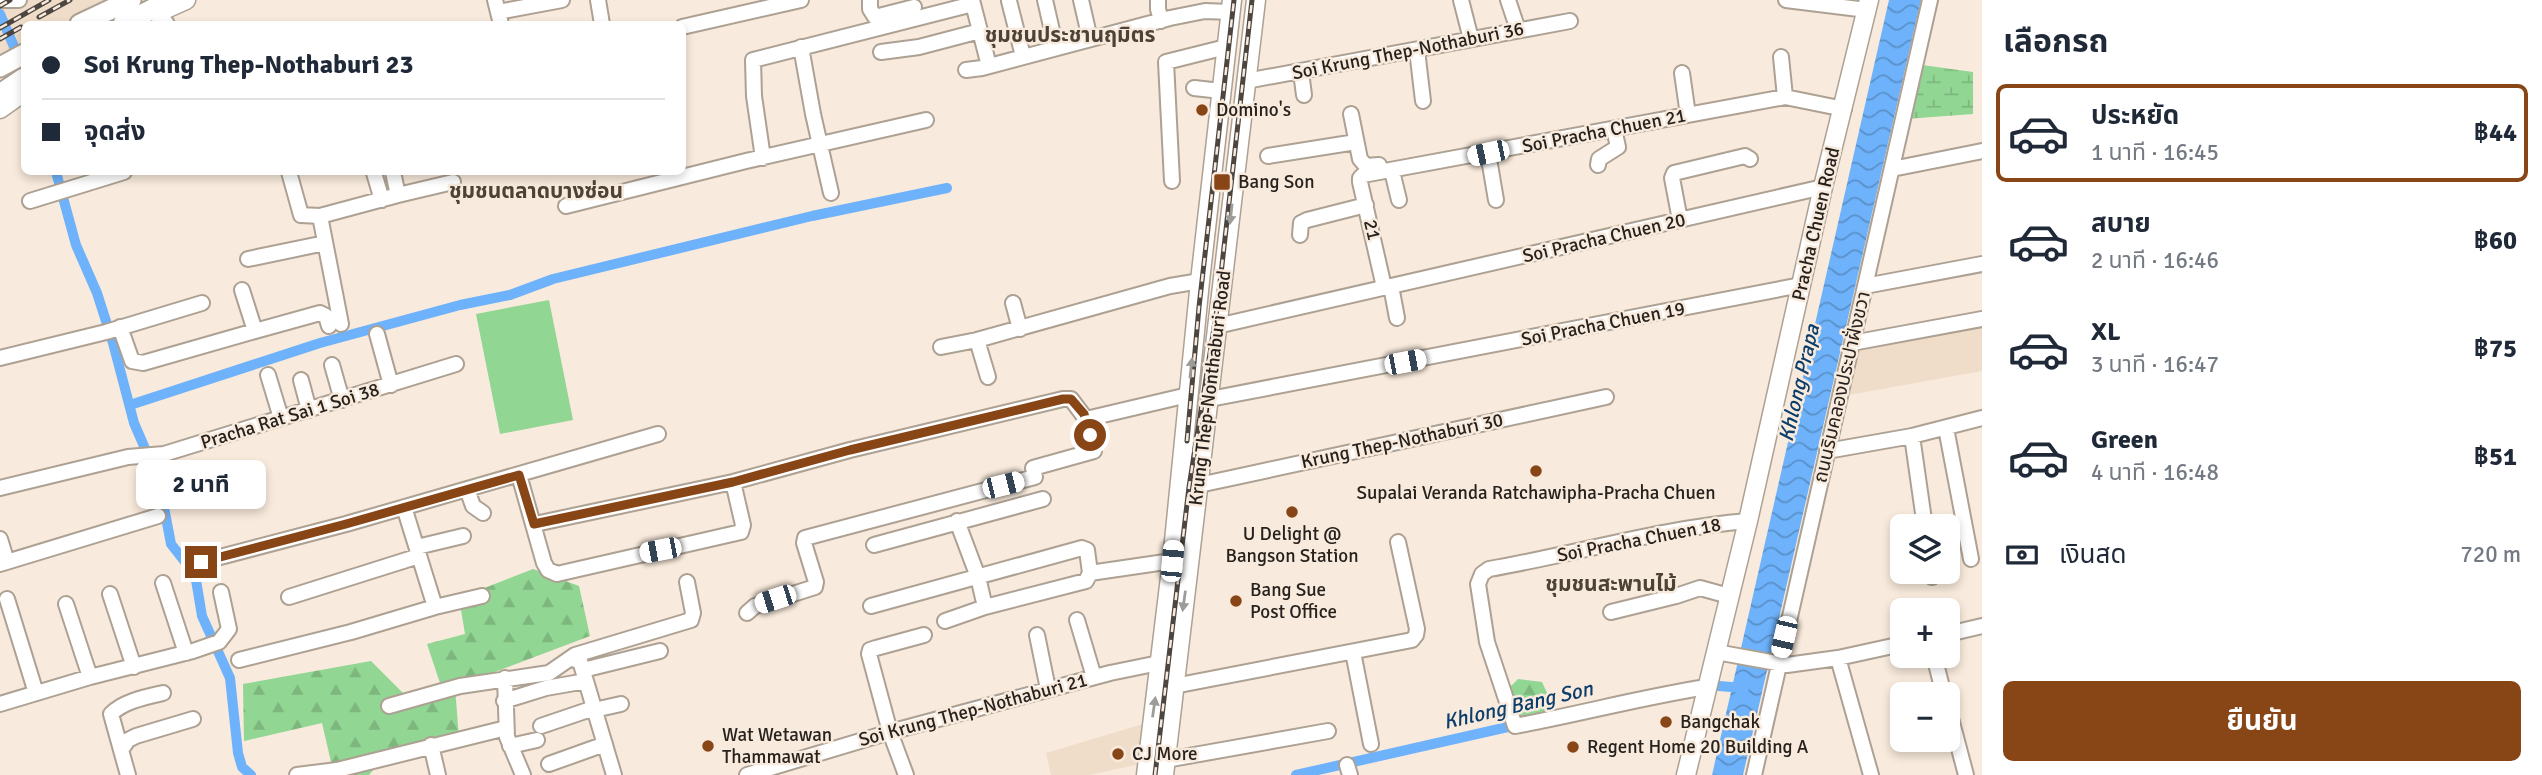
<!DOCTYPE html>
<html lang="th">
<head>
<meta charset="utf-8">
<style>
  :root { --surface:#fff; --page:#f6f6f7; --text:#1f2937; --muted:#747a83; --line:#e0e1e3; --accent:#884516 }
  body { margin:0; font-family:Signika,"Noto Sans Thai",sans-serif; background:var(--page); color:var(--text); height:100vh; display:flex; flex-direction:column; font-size:26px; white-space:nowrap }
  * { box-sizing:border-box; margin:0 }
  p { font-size:23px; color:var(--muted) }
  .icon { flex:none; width:38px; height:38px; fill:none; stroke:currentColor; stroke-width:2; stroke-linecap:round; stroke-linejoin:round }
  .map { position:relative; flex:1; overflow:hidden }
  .side { display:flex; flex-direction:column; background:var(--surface); width:560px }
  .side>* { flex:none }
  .hud { position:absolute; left:21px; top:21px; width:665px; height:154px; border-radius:10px; box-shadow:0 4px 10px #0003; display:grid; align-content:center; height:154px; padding:0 21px; background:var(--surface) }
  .buttons { position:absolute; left:1890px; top:514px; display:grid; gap:14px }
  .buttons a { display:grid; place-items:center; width:70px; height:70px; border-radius:10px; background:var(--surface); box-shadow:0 4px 10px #0003; font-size:35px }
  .end { position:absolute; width:32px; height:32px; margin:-16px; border:9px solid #884516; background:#fff; box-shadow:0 0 0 4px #fff }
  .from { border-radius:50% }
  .bubble { position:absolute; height:49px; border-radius:10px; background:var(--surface); box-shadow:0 4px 10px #0003; font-size:23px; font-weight:700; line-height:49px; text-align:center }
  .car { position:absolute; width:21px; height:42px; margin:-21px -10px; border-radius:9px; box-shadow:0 0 5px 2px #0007; background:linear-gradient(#fff 24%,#345 0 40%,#fff 0 76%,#345 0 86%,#fff 0) }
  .hud b { display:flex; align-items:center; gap:24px; height:66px; font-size:26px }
  .hud b+b { border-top:2px solid var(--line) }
  .hud i { width:18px; height:18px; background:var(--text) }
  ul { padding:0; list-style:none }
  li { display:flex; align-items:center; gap:21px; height:98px; margin:0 14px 10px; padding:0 7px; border:4px solid transparent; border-radius:10px }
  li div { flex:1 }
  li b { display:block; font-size:26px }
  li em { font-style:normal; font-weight:700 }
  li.on { border-color:var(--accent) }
  li>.icon { width:63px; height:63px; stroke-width:1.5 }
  h2 { padding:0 21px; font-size:32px; line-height:84px }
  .pay { display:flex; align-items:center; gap:18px; height:77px; padding:0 21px; font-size:26px }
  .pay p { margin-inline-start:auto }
  .button { display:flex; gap:14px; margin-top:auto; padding:14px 21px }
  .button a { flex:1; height:80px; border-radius:10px; background:var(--accent); color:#fff; font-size:28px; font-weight:700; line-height:80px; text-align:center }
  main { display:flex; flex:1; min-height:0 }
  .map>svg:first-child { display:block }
</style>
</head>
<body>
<main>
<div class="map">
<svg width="1982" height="775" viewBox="0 0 1982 775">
  <defs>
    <pattern id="forest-firs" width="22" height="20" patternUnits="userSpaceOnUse" patternTransform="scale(1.75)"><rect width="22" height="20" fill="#91d693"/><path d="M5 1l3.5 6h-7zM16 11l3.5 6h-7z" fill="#7db77e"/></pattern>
    <pattern id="wetland-marsh" width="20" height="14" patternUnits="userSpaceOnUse" patternTransform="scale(1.75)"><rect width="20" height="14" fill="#91d693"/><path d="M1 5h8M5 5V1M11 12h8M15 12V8" fill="none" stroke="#7db77e"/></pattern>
    <pattern id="water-waves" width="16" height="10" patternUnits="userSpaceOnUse" patternTransform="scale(1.75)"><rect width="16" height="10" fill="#6db2fa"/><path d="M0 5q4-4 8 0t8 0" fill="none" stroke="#5a90ca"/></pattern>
  </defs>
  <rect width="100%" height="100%" fill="#f8eadc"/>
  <path fill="#f0ddc9" d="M0 0H110L62 24H24V44L0 57Z
    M1982 320V371L1843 396 1858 336Z
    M1143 724 1140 764 1089 775H1051L1046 753Z"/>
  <path fill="url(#forest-firs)" d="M533 569 579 586 590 636 455 687 459 738 383 759 369 775H334L322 723 244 741 243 684 371 661 410 700 441 686 427 644 465 634 459 598Z
    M1518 679 1542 682 1549 697 1546 717 1515 722 1507 690Z"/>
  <path fill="url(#wetland-marsh)" d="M1922 65 1973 72V114L1905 119Z"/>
  <path fill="#91d693" d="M549 300 573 420 500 434 476 314Z"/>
  <path fill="url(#water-waves)" d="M1889 0H1921L1743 775H1712Z"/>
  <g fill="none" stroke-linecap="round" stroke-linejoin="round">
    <path stroke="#6db2fa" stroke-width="10" d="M0 14 24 70
      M56 172 76 245 97 293 113 343 134 423 159 481 171 544 189 567 196 580 202 616 230 678 238 753 242 767 251 775
      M130 405 320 343 460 305 510 295 553 279 812 216 947 188
      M1706 685 1744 688
      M1296 775 1521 724"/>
    <g stroke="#ada193" stroke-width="18">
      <path id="minor" d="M0 0H19
        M495 0 501 24
        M598 0 602 24
        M870 0V9L875 17 914 7
        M972 0 989 66
        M1045 0 1056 48
        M1081 0 1090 39
        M1158 0V9L1161 21
        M1461 0 1471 39
        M1508 0 1518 30
        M1786 0 1867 10
        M1009 1 1023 56
        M498 12 562 0
        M159 13 167 24
        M682 27 801 0
        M801 47 813 114 831 193
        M1417 50 1423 101
        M881 52 919 47 980 31
        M1781 57 1785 97
        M966 70 982 68 1170 18 1205 11 1230 12
        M1301 72 1304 95
        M1682 73 1688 115
        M1246 81 1570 21
        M1194 88 1221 91
        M1351 114 1360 159 1366 166 1379 165 1380 169
        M1488 153 1496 200
        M1268 156 1356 142
        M763 158 754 96 753 60 973 4
        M1598 165 1599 159 1618 147 1614 129
        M1892 169 1982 151
        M1392 171 1399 200
        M289 172 301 215 320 216
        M374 173 382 200
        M1172 181 1166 62 1226 47
        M398 195 453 182
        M30 201 124 172
        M566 206 746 161 926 120
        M1680 220 1672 178 1674 173 1745 156 1750 159
        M1300 235 1301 223 1307 220 1366 205
        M248 259 325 243
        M1391 286 1397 318
        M1865 286 1982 264
        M1384 287 1360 182V178L1363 175 1785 97 1844 109
        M1013 303 1020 329
        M341 324 320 216 398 195 393 172
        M1217 326 1823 187
        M120 327 132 361 143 363 255 331 242 290
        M255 331 320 313 326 316 329 326
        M377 334 391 385
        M977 340 988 377
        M1852 343 1982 319
        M941 347 977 340 1170 286 1200 281
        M0 358 106 332 202 303
        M332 365 342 400
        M268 375 281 418
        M301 380 309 410
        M1210 399 1801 285
        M1946 428 1971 559
        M1912 436 1925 527
        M1827 451 1912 436 1982 418
        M519 475 544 563 548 570 557 574 741 532 743 525 733 482
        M1199 485 1606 397
        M0 488 128 457 164 454 456 364
        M467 489 473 506 483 513
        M957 521 978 577 985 607
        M535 524 733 482 850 450 1063 399H1071L1086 419 1188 395
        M0 539 7 562
        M874 545 1043 499
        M417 547 463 536
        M201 562 346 524 658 434
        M0 564 158 516
        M1931 572 1932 577
        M163 583 186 653
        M110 594 134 667
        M289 597 419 556
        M7 599 36 693
        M66 604 90 677
        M871 606 1082 548 1087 550 1090 573 1172 561
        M435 607 482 596
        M1611 612 1676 596 1700 588 1729 596
        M747 613 755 606 815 587 816 582 804 543 805 538 1035 477 1033 468 1094 451 1086 419
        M1077 620 1094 677
        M945 621 985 607 1086 581 1090 573
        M1948 634 1982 626
        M1037 635 1048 689
        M1353 652 1371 744
        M1716 652 1787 665 1838 658 1902 644
        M1934 656 1944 695
        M1838 658 1871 775
        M239 660 351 632 435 607 404 507
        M583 670 660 651
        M505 678 507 737 523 775
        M1174 686 1412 640 1416 635 1417 629 1398 542
        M1707 687C1642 697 1580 714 1515 726L1487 642 1478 584 1482 574 1489 569C1576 554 1661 528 1748 521
        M504 701 546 688 586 681
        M0 704 90 677 193 651 219 642 229 629 221 592
        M389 706 460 686 549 673 575 655
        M1948 707 1966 775
        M594 710 621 704
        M541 726 594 708
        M431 745 438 775
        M510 746 537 740
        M121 750 111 714C124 701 146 697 163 693
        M1166 760 1328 731
        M549 764 605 744
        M1347 765 1350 775
        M128 775 121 750 128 740 136 736 193 719
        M297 775 337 770 506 728
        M614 775 580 661 575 660V655L691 620 693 613 687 582
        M747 775 890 732 1110 673 1159 663
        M906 775 890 732 869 654 870 650 876 648 924 635
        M1754 775 1930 0"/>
    </g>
    <g stroke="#ada193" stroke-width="21">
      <path id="major" d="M157 13 186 0
        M0 109 24 92
        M1146 775 1172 561 1200 281 1232 0
        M1164 775 1256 0
        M1686 775 1748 521 1823 187 1869 0"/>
    </g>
    <g stroke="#ada193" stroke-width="23">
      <path id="highway" d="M80 24 131 0
        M123 24 170 0
        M0 67 24 54
        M0 94 24 78"/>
    </g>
    <use href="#minor" stroke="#fff" stroke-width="14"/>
    <use href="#major" stroke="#fff" stroke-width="18"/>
    <use href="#highway" stroke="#fff" stroke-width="19"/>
    <g stroke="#4d4640" stroke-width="5">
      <path id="rail" d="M0 6 10 0
        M39 17 70 0
        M0 28 49 0
        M0 39 21 27
        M1187 441 1199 307 1234 0
        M1155 775 1189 487 1217 309 1252 0"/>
    </g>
    <use href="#rail" stroke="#f8eadc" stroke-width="2.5" stroke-dasharray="8" stroke-linecap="butt"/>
  </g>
  <defs><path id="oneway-solid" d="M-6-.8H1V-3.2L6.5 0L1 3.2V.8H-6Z" transform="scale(1.75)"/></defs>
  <g fill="#9e9c99">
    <use href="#oneway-solid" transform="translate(1231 214) rotate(96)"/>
    <use href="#oneway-solid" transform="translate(1191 368) rotate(-84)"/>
    <use href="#oneway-solid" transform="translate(1184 601) rotate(98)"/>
    <use href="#oneway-solid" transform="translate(1154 707) rotate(-82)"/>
  </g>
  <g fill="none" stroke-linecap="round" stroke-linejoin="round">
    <path stroke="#884516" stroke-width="9" d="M201 562 346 524 519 475 534 524 733 482 850 450 1063 399H1071L1084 414 1090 435"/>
  </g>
  <g fill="#884516" stroke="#f8eadc" stroke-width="2.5">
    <circle cx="1202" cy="110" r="7"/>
    <rect x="1213" y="173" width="18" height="18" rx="3.5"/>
    <circle cx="1536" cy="471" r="7"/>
    <circle cx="1292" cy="512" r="7"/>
    <circle cx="1236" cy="601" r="7"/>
    <circle cx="1666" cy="722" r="7"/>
    <circle cx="708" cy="746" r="7"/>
    <circle cx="1573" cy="747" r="7"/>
    <circle cx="1118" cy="754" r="7"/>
  </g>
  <g text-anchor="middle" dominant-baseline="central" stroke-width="5" stroke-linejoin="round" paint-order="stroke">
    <g font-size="19" fill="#27221d" stroke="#f8eadc">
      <text transform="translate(1408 51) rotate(-11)">Soi Krung Thep-Nothaburi 36</text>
      <text transform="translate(1604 131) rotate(-11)">Soi Pracha Chuen 21</text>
      <text transform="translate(1816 224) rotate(-77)">Pracha Chuen Road</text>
      <text transform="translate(1372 230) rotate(77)">21</text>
      <text transform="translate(1604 238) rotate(-13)">Soi Pracha Chuen 20</text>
      <text transform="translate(1603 324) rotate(-11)">Soi Pracha Chuen 19</text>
      <text transform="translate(1842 387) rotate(-77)">ถนนริมคลองประปาฝั่งขวา</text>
      <text transform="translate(1210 388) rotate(-83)">Krung Thep-Nonthaburi Road</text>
      <text transform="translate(290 416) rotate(-17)">Pracha Rat Sai 1 Soi 38</text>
      <text transform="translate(1402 441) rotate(-12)">Krung Thep-Nothaburi 30</text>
      <text transform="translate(1639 540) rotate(-11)">Soi Pracha Chuen 18</text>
      <text transform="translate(973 710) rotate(-15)">Soi Krung Thep-Nothaburi 21</text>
    </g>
    <g font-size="19" fill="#27221d" stroke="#f8eadc" text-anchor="start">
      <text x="1216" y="110">Domino's</text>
      <text x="1238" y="182">Bang Son</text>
      <text x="1536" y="493" text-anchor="middle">Supalai Veranda Ratchawipha-Pracha Chuen</text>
      <text x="1292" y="534" text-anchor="middle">U Delight @<tspan x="1292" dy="22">Bangson Station</tspan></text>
      <text x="1250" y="590">Bang Sue<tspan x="1250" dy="22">Post Office</tspan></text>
      <text x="1680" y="722">Bangchak</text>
      <text x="722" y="735">Wat Wetawan<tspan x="722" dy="22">Thammawat</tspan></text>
      <text x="1587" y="747">Regent Home 20 Building A</text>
      <text x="1132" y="754">CJ More</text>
    </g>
    <g font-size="21" font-weight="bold" fill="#4d4236" stroke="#f8eadc">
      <text x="1070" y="35">ชุมชนประชานฤมิตร</text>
      <text x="536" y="191">ชุมชนตลาดบางซ่อน</text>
      <text x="1611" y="584">ชุมชนสะพานไม้</text>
    </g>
    <g font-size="21" font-style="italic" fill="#0c3e6c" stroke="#f8eadc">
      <text transform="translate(1799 383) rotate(-77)">Khlong Prapa</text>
      <text transform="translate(1518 705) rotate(-13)">Khlong Bang Son</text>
    </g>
  </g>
</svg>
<div class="buttons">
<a><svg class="icon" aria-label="layers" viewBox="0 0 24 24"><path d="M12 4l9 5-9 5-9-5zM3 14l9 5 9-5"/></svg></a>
<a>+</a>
<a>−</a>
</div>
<i class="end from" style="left:1090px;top:435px"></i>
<i class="end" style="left:201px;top:562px"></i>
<div class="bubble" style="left:136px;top:460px;width:130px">2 นาที</div>
<i class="car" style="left:1488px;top:153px;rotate:258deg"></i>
<i class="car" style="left:1405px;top:362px;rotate:79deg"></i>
<i class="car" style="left:1003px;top:485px;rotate:76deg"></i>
<i class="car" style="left:660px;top:550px;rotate:259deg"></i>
<i class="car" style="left:1172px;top:561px;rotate:5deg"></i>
<i class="car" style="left:775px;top:599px;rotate:252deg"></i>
<i class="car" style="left:1784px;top:637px;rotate:193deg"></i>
<div class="hud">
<b><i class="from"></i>Soi Krung Thep-Nothaburi 23</b>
<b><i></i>จุดส่ง</b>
</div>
</div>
<section class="side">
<h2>เลือกรถ</h2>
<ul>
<li class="on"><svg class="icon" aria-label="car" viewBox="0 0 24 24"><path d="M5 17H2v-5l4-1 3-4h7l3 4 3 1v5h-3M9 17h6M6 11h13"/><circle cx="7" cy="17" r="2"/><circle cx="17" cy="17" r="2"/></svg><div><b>ประหยัด</b><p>1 นาที · 16:45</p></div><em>฿44</em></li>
<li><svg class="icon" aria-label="car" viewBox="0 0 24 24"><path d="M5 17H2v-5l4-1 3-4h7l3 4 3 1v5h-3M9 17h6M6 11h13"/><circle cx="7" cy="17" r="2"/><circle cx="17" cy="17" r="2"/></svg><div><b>สบาย</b><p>2 นาที · 16:46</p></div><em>฿60</em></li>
<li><svg class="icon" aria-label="car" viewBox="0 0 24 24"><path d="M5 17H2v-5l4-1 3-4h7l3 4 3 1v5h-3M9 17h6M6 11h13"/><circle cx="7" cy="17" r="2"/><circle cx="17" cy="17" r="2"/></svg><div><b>XL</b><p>3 นาที · 16:47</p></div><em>฿75</em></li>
<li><svg class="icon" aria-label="car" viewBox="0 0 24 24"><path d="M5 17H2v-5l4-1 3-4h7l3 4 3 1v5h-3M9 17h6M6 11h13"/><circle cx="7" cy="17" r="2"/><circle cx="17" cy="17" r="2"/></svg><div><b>Green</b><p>4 นาที · 16:48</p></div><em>฿51</em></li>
</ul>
<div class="pay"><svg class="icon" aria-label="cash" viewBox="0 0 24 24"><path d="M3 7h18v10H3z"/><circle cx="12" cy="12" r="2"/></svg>เงินสด<p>720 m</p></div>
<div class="button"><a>ยืนยัน</a></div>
</section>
</main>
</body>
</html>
